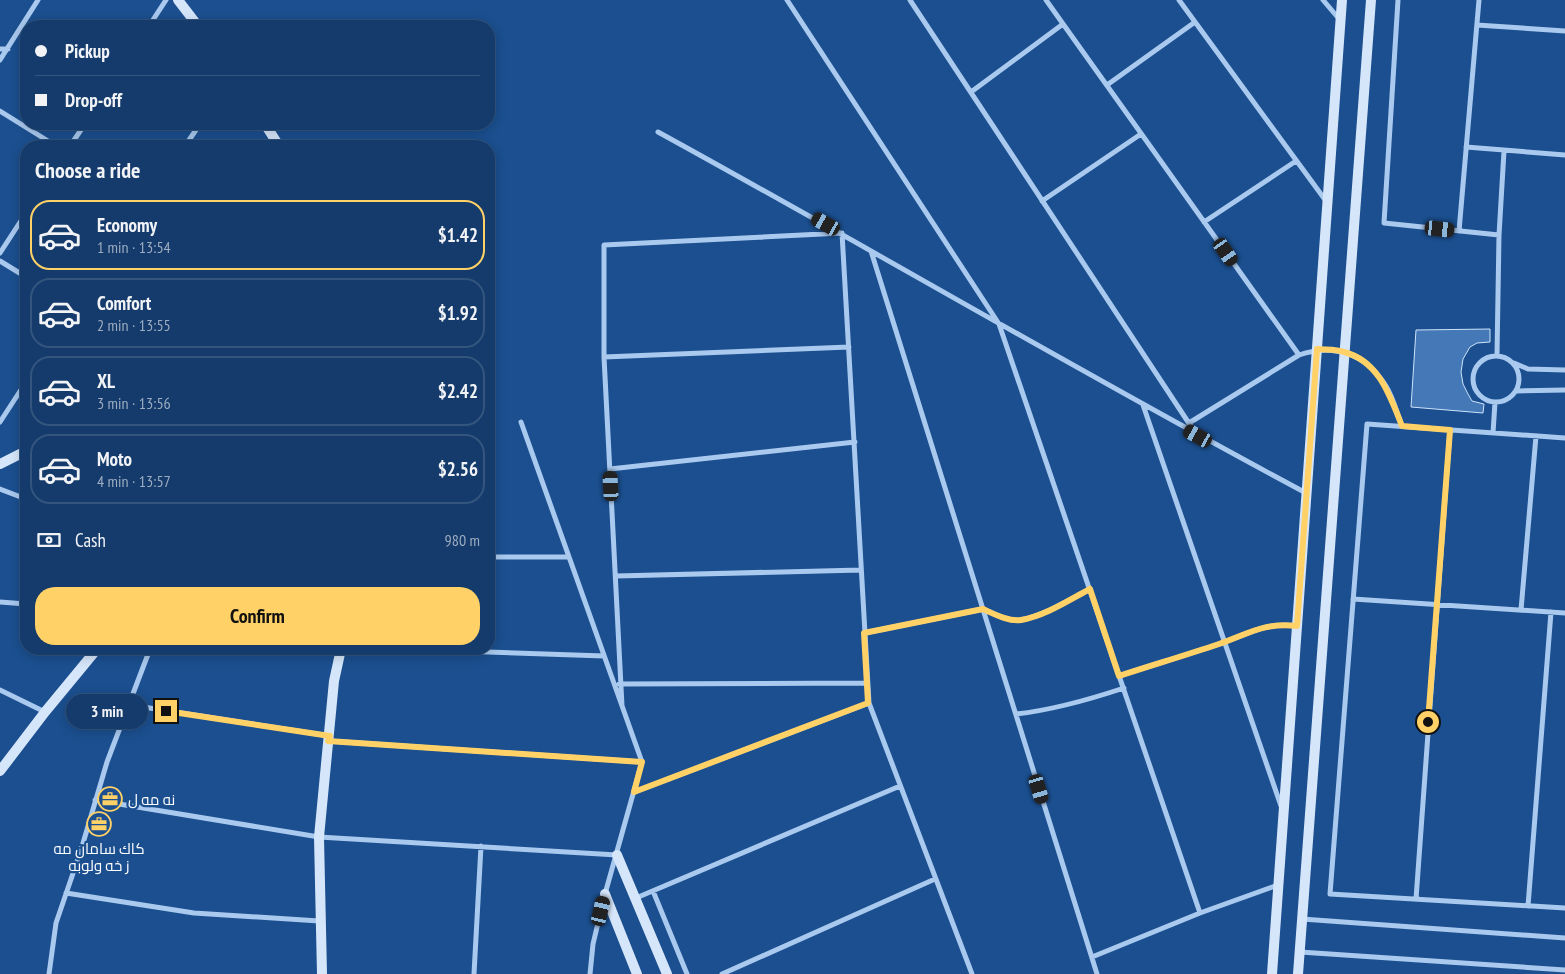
<!DOCTYPE html>
<html lang="en">
<head>
<meta charset="utf-8">
<style>
  :root { --surface:#143b6b; --page:#1d4271; --text:#f1f3f6; --muted:#9dadc1; --line:#33557e; --accent:#ffd166 }
  body { margin:0; font-family:"PT Sans Narrow",Cairo,sans-serif; background:var(--page); color:var(--text); height:100vh; display:flex; flex-direction:column; font-size:19px; white-space:nowrap }
  * { box-sizing:border-box; margin:0 }
  p { font-size:16px; color:var(--muted) }
  .icon { flex:none; width:28px; height:28px; fill:none; stroke:currentColor; stroke-width:2; stroke-linecap:round; stroke-linejoin:round }
  .map { position:relative; flex:1; overflow:hidden }
  .panel { position:absolute; left:20px; top:140px; width:475px; height:515px; display:flex; flex-direction:column; background:var(--surface); border-radius:20px; box-shadow:0 2px 12px #0003,0 0 0 1px var(--line) }
  .panel>* { flex:none }
  .banner { position:absolute; left:20px; top:20px; width:475px; height:110px; border-radius:20px; box-shadow:0 2px 12px #0003,0 0 0 1px var(--line); display:grid; align-content:center; height:110px; padding:0 15px; background:var(--surface) }
  .end { position:absolute; width:22px; height:22px; margin:-11px; border:6px solid #ffd166; background:#111; box-shadow:0 0 0 2px #111 }
  .from { border-radius:50% }
  .bubble { position:absolute; height:35px; border-radius:18px; background:var(--surface); box-shadow:0 2px 12px #0003,0 0 0 1px var(--line); font-size:16px; font-weight:600; line-height:35px; text-align:center }
  .car { position:absolute; width:15px; height:30px; margin:-15px -8px; border-radius:6px; box-shadow:0 0 4px 1px #0007; background:linear-gradient(#222 24%,#8ab4d8 0 40%,#222 0 76%,#8ab4d8 0 86%,#222 0) }
  .banner b { display:flex; align-items:center; gap:18px; height:48px; font-size:19px }
  .banner b+b { border-top:1px solid var(--line) }
  .banner i { width:12px; height:12px; background:var(--text) }
  ul { padding:0; list-style:none }
  li { display:flex; align-items:center; gap:15px; height:70px; margin:0 10px 8px; padding:0 5px; border:2px solid var(--line); border-radius:20px }
  li div { flex:1 }
  li b { display:block; font-size:19px }
  li em { font-style:normal; font-weight:600 }
  li.active { border-color:var(--accent) }
  li>.icon { width:45px; height:45px; stroke-width:1.5 }
  h2 { padding:0 15px; font-size:22px; line-height:60px }
  .pay { display:flex; align-items:center; gap:12px; height:55px; padding:0 15px; font-size:19px }
  .pay p { margin-inline-start:auto }
  .action { display:flex; gap:10px; margin-top:auto; padding:10px 15px }
  .action a { flex:1; height:58px; border-radius:20px; background:var(--accent); color:#111; font-size:20px; font-weight:600; line-height:58px; text-align:center }
  .map>svg:first-child { display:block }
</style>
</head>
<body>
<div class="map">
<svg width="1565" height="974" viewBox="0 0 1565 974">
  <rect width="100%" height="100%" fill="#1b4f8f"/>
  <path fill="#4478b7" stroke="#cfe3fa" d="M1490 329V342L1477 343 1470 347 1463 359 1461 372 1463 384 1468 394 1472 401 1484 404 1483 413 1411 407 1416 330Z"/>
  <g fill="none" stroke-linecap="round" stroke-linejoin="round">
    <path stroke="#a9c9ee" stroke-width="5" d="M787 0 999 324 1200 913
      M910 0 1196 434
      M1046 0 1299 355
      M1179 0 1326 201
      M1323 0 1340 20
      M1398 0 1384 223 1499 235
      M1477 25 1565 31
      M149 26 166 0
      M0 49H8
      M0 60 38 0
      M1107 85 1195 22
      M971 92 1063 24
      M0 111 56 146
      M658 132C875 251 1088 377 1306 493
      M70 146 85 124
      M185 146 200 124
      M1466 147 1565 155
      M1042 201 1141 134
      M1204 222 1296 161
      M1459 231 1479 0
      M871 251 1097 974
      M0 253 26 213
      M0 261 26 277
      M1497 355 1499 235 1504 151
      M1473 379a23 23 0 1 1 46 0a23 23 0 1 1-46 0Z
      M604 357 849 347
      M1514 363 1528 369 1565 370
      M1517 391 1565 390
      M1143 405 1281 806
      M0 422 26 382
      M521 422 642 762 605 894 593 944 590 974
      M1189 423 1299 355C1334 343 1366 354 1386 386 1393 397 1397 413 1402 426
      M1493 433 1495 402
      M1565 438 1367 424 1330 894 1565 908
      M610 469 855 442
      M0 489 26 499
      M489 557H569
      M616 576 861 570
      M1353 599 1565 613
      M0 602 26 604
      M1521 610 1536 436
      M864 633 983 609C994 614 1009 622 1021 620 1045 615 1069 600 1090 589
      M399 649 604 656
      M1119 676C1153 665 1186 655 1219 644 1249 634 1263 622 1297 626
      M619 684 866 683
      M0 690 45 712
      M130 705 330 736
      M622 706 604 357V245L842 233 869 703 972 974
      M1016 714C1053 710 1088 700 1124 688
      M329 741 642 762
      M634 792 869 703
      M95 800 319 837 617 855
      M653 891 687 974
      M66 893 194 913 319 921
      M636 898 900 786
      M1416 899 1450 430
      M1528 906 1551 612
      M1302 919 1565 938
      M1300 952 1565 970
      M1092 957 1200 913 1278 885
      M49 974 56 923 81 850 107 762 150 649
      M474 974 481 846
      M722 974 935 879"/>
    <path stroke="#d6e6fa" stroke-width="10" d="M178 0 198 26
      M265 124 279 146
      M0 464 26 451
      M0 771 45 712 97 649
      M617 855 667 974
      M605 894 637 974
      M322 974 319 837 334 681 341 649
      M1272 974 1342 0
      M1298 974 1371 0"/>
  </g>
  <g fill="none" stroke-linecap="round" stroke-linejoin="round">
    <path stroke="#ffd166" stroke-width="6" d="M166 711 330 736 328 741 642 762 634 792 868 703 864 633 983 609C994 614 1009 622 1021 620 1045 616 1069 600 1090 589L1119 676C1153 665 1186 655 1219 644 1248 634 1265 622 1297 626L1317 349C1325 350 1336 349 1344 352 1379 361 1390 396 1402 426L1450 430 1428 722"/>
  </g>
  <defs>
    <g id="office-ring" transform="scale(1.25)"><circle r="9.5" fill="#1b4f8f" stroke="#ffd166" stroke-width="1.5"/><path d="M-6-3h4V-5.5h4V-3h4V5H-6ZM-1-4.5V-3h2v-1.5ZM-6 0V1H6V0Z" fill="#ffd166"/></g>
  </defs>
  <g fill-rule="evenodd">
    <use href="#office-ring" x="110" y="799"/>
    <use href="#office-ring" x="99" y="824"/>
  </g>
  <g text-anchor="middle" dominant-baseline="central" stroke-width="4.5" stroke-linejoin="round" paint-order="stroke">
    <g font-size="15" fill="#fff" stroke="#1b4f8f" text-anchor="start">
      <text x="128" y="799">نه مه ل</text>
      <text x="99" y="848" text-anchor="middle">كاك سامان مه<tspan x="99" dy="17">ز خه ولوبه</tspan></text>
    </g>
  </g>
</svg>
<i class="end from" style="left:1428px;top:722px"></i>
<i class="end" style="left:166px;top:711px"></i>
<div class="bubble" style="left:66px;top:694px;width:82px">3 min</div>
<i class="car" style="left:826px;top:224px;rotate:299deg"></i>
<i class="car" style="left:1440px;top:229px;rotate:96deg"></i>
<i class="car" style="left:1226px;top:252px;rotate:145deg"></i>
<i class="car" style="left:1198px;top:436px;rotate:299deg"></i>
<i class="car" style="left:611px;top:486px;rotate:357deg"></i>
<i class="car" style="left:1039px;top:789px;rotate:163deg"></i>
<i class="car" style="left:601px;top:911px;rotate:13deg"></i>
<div class="banner">
<b><i class="from"></i>Pickup</b>
<b><i></i>Drop-off</b>
</div>
<section class="panel">
<h2>Choose a ride</h2>
<ul>
<li class="active"><svg class="icon" aria-label="car" viewBox="0 0 24 24"><path d="M5 17H2v-5l4-1 3-4h7l3 4 3 1v5h-3M9 17h6M6 11h13"/><circle cx="7" cy="17" r="2"/><circle cx="17" cy="17" r="2"/></svg><div><b>Economy</b><p>1 min · 13:54</p></div><em>$1.42</em></li>
<li><svg class="icon" aria-label="car" viewBox="0 0 24 24"><path d="M5 17H2v-5l4-1 3-4h7l3 4 3 1v5h-3M9 17h6M6 11h13"/><circle cx="7" cy="17" r="2"/><circle cx="17" cy="17" r="2"/></svg><div><b>Comfort</b><p>2 min · 13:55</p></div><em>$1.92</em></li>
<li><svg class="icon" aria-label="car" viewBox="0 0 24 24"><path d="M5 17H2v-5l4-1 3-4h7l3 4 3 1v5h-3M9 17h6M6 11h13"/><circle cx="7" cy="17" r="2"/><circle cx="17" cy="17" r="2"/></svg><div><b>XL</b><p>3 min · 13:56</p></div><em>$2.42</em></li>
<li><svg class="icon" aria-label="car" viewBox="0 0 24 24"><path d="M5 17H2v-5l4-1 3-4h7l3 4 3 1v5h-3M9 17h6M6 11h13"/><circle cx="7" cy="17" r="2"/><circle cx="17" cy="17" r="2"/></svg><div><b>Moto</b><p>4 min · 13:57</p></div><em>$2.56</em></li>
</ul>
<div class="pay"><svg class="icon" aria-label="cash" viewBox="0 0 24 24"><path d="M3 7h18v10H3z"/><circle cx="12" cy="12" r="2"/></svg>Cash<p>980 m</p></div>
<div class="action"><a>Confirm</a></div>
</section>
</div>
</body>
</html>
